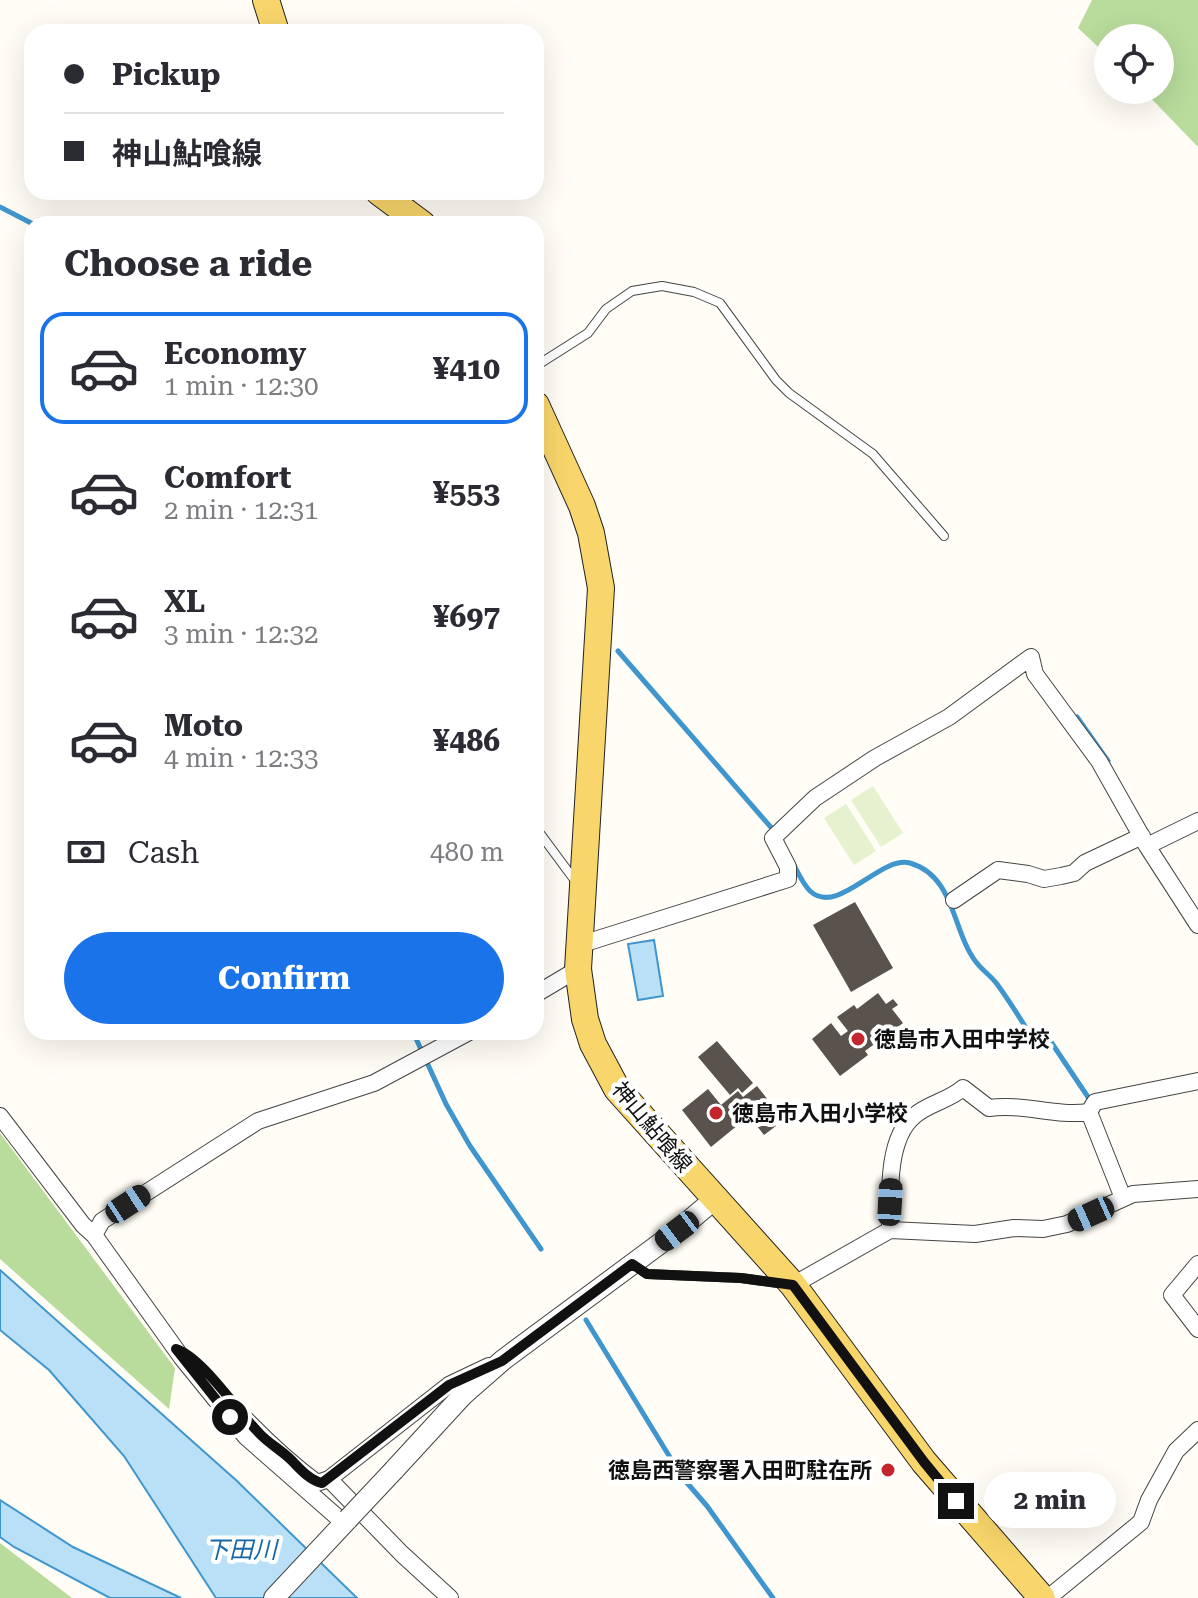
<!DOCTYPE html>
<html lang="en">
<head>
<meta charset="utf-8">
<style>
  :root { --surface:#fff; --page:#f2f2f3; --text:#2b2b33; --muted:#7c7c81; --line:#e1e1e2; --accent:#1a73e8 }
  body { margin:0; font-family:"Roboto Serif","Noto Sans JP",serif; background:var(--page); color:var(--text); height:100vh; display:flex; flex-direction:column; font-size:30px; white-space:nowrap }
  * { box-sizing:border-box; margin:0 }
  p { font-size:26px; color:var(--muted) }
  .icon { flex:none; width:44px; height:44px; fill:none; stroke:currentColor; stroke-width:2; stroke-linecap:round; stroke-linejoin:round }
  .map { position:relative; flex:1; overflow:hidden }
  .drawer { position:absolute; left:24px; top:216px; width:520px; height:824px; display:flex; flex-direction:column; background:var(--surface); border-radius:24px; box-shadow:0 8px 32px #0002 }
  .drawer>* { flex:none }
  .guide { position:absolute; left:24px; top:24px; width:520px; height:176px; border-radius:24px; box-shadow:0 8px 32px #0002; display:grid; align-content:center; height:176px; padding:0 40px; background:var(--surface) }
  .tools { position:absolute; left:1094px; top:24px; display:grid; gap:16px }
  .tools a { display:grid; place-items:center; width:80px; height:80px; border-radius:50%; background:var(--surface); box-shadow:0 8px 32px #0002; font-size:40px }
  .end { position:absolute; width:36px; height:36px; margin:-18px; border:10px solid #111; background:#fff; box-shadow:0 0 0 4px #fff }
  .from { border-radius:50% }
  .bubble { position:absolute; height:56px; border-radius:28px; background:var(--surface); box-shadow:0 8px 32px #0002; font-size:26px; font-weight:700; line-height:56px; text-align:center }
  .car { position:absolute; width:24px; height:48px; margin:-24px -12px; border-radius:10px; box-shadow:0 0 6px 2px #0007; background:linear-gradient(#222 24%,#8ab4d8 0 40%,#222 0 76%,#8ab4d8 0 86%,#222 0) }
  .guide b { display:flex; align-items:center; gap:28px; height:76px; font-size:30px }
  .guide b+b { border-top:2px solid var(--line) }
  .guide i { width:20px; height:20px; background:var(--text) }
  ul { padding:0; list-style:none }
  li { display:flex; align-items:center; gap:24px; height:112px; margin:0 16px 12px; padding:0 24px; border:4px solid transparent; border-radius:24px }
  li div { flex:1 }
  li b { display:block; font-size:30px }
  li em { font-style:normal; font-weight:700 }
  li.selected { border-color:var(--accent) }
  li>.icon { width:72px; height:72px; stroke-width:1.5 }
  h2 { padding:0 40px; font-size:36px; line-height:96px }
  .pay { display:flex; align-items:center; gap:20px; height:88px; padding:0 40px; font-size:30px }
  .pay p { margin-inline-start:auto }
  .primary-button { display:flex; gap:16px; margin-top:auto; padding:16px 40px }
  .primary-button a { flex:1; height:92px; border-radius:48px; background:var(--accent); color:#fff; font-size:32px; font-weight:700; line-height:92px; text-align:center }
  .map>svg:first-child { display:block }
</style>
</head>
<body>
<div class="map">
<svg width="1198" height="1598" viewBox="0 0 1198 1598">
  <rect width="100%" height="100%" fill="#fffdf5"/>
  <path fill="#b9dc9c" d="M1092 0H1198V147L1143 90H1160V38H1108V56L1078 28Z
    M0 1133 175 1368 169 1409 0 1259Z
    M0 1543 72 1598H0Z"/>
  <path fill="#e6f2cf" d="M873 786 903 833 881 847 851 800Z
    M846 804 876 851 854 865 824 818Z"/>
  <path fill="#b9e0f7" stroke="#3f96cf" stroke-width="2" d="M654 940 663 996 638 1000 628 944Z
    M0 1270 237 1481 357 1598H216L124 1456 49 1370 0 1330Z
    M0 1500 73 1547 181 1598H110L14 1547 0 1537Z"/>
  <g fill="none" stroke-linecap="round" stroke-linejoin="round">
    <path stroke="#3f96cf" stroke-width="5" d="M0 207 33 224
      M618 651 775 832
      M1077 717 1108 761
      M794 865C798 873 803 884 810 891 838 917 880 855 910 863 955 876 952 931 976 962 982 970 991 976 997 984 1008 999 1018 1015 1028 1031L1032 1034 1047 1036 1092 1103
      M413 1032 446 1104 470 1146 541 1249
      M586 1320 682 1477 707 1506 773 1598"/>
  </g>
  <path fill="#5a524d" d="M855 902 893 968 851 992 813 925Z
    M878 993 886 1004 893 999 898 1005 892 1009 903 1023 886 1036 877 1025 872 1029 880 1040 865 1051 868 1055 840 1076 812 1039 831 1023 841 1036 848 1031 837 1017 854 1005 857 1009Z
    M717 1041 753 1083 742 1093 738 1088 730 1095 698 1057Z
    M757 1086 780 1115 772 1121 776 1126 764 1135 749 1116 711 1147 682 1110 708 1089 721 1105 738 1091 743 1097Z"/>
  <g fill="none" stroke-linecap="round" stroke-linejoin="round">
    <g stroke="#444" stroke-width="10">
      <path id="service" d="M536 366 588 333 606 309 632 291 662 286 694 292 720 303 776 380 789 393 873 454 944 536
        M536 828 576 882
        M633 1264 647 1274 741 1278 784 1284"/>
    </g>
    <g stroke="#444" stroke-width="18">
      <path id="minor" d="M1147 846 1198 821
        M954 900 998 870 1028 874 1044 879 1061 876 1074 873 1085 863 1142 836
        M579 945 788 879V867L773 838 815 798 875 758 949 717 1031 657 1035 674 1099 761 1147 846 1198 925
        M536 994 578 969
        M0 1116 83 1225 94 1235 182 1358 246 1437 344 1523
        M1123 1198 1089 1112 1095 1102 1198 1081
        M890 1230C890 1197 886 1139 914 1116 929 1103 948 1101 963 1088L989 1108C1024 1103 1055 1117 1089 1112
        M94 1235 102 1221 258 1121 374 1083 469 1032
        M1198 1264 1172 1295 1198 1329
        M793 1285 890 1230 975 1234 1014 1228 1043 1229 1067 1224 1133 1194 1198 1189
        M232 1405C258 1433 286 1460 317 1483L329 1479 402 1554 450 1598
        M329 1479 449 1385 489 1366
        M1048 1598 1141 1522 1149 1500 1176 1451 1198 1430"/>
    </g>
    <g stroke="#444" stroke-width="22">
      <path id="tertiary" d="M394 1470 463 1395 503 1360 677 1231 716 1198
        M274 1598 348 1519"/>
    </g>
    <g stroke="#222" stroke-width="28">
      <path id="primary" d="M266 0 276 32
        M379 192 422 224
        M536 405 582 506 591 533 601 588 578 969 585 1019 593 1044 617 1089 793 1285 924 1462 1042 1598"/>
    </g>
    <use href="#service" stroke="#fff" stroke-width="8"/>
    <use href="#minor" stroke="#fff" stroke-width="16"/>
    <use href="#tertiary" stroke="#fff" stroke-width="20"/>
    <use href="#primary" stroke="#f9d66b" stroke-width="26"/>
    <g stroke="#444" stroke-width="22" stroke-linecap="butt">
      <path id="tertiary-bridge" d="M348 1519 394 1470"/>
    </g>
    <use href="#tertiary-bridge" stroke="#fff" stroke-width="20"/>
  </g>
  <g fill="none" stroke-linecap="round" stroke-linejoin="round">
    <path stroke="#111" stroke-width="10" d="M230 1417 176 1349C202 1357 237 1411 259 1433 267 1442 278 1448 288 1457 298 1466 308 1480 322 1483L449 1385 502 1361 632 1264 647 1274 741 1278 793 1285 924 1462 956 1501"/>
  </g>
  <g fill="#c4262e" stroke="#fff" stroke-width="3">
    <circle cx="858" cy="1039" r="8"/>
    <circle cx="716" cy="1113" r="8"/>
    <circle cx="888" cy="1470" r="8"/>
  </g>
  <g text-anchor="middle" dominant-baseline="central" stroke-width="8" stroke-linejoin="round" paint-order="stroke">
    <g font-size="22" font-weight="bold" fill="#111" stroke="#fff" text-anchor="start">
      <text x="874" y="1039">徳島市入田中学校</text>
      <text x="732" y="1113">徳島市入田小学校</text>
      <text x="872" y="1470" text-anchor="end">徳島西警察署入田町駐在所</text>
    </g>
    <g font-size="22" fill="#111" stroke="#fff">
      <text transform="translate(652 1127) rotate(50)">神山鮎喰線</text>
    </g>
    <g font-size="24" font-style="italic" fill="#1768a6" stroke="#fff">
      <text x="241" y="1550">下田川</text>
    </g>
  </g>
</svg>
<div class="tools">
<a><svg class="icon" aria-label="locate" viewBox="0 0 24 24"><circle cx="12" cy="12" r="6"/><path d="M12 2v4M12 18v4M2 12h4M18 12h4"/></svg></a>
</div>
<i class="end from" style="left:230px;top:1417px"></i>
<i class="end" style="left:956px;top:1501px"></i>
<div class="bubble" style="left:984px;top:1472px;width:132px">2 min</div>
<i class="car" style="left:890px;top:1202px;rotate:3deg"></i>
<i class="car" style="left:128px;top:1204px;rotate:57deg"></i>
<i class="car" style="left:1091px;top:1214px;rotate:246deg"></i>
<i class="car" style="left:677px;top:1231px;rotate:233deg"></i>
<div class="guide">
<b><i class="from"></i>Pickup</b>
<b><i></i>神山鮎喰線</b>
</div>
<section class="drawer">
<h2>Choose a ride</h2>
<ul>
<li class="selected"><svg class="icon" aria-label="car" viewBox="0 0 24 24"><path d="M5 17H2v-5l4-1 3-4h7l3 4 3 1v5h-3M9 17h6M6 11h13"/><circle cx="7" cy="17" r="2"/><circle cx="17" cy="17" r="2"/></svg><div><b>Economy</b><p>1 min · 12:30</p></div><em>¥410</em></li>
<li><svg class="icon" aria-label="car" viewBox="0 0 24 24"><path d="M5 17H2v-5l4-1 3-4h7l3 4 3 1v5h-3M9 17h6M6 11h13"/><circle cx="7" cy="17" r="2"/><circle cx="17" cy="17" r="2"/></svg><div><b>Comfort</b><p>2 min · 12:31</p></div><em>¥553</em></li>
<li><svg class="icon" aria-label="car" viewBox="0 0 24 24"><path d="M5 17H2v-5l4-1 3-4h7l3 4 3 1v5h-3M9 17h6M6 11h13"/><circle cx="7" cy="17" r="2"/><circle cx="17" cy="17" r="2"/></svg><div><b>XL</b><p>3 min · 12:32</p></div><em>¥697</em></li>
<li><svg class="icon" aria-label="car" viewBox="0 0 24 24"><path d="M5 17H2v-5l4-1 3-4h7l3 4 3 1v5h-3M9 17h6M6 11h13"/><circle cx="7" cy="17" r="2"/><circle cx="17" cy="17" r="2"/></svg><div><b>Moto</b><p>4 min · 12:33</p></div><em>¥486</em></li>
</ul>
<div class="pay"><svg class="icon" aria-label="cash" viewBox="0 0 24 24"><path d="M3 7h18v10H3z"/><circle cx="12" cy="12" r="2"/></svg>Cash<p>480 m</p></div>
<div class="primary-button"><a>Confirm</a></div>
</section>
</div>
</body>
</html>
